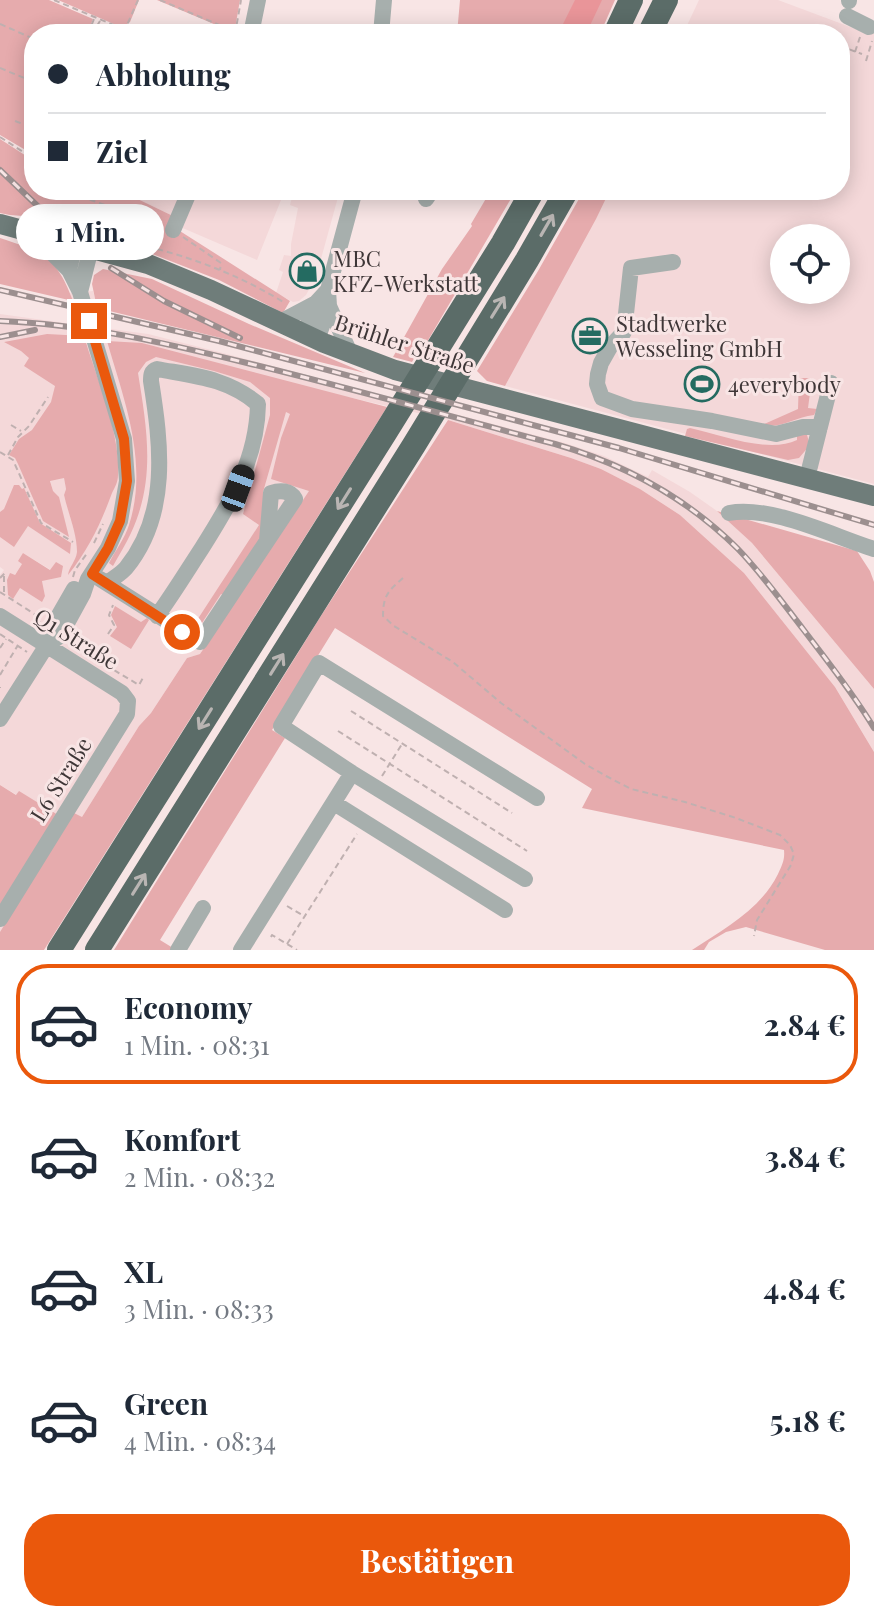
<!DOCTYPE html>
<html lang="de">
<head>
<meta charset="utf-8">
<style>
  :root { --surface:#fff; --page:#f2f2f3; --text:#1f2937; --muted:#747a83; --line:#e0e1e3; --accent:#ea580c }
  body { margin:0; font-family:"Playfair Display",serif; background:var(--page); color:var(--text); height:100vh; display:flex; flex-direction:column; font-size:30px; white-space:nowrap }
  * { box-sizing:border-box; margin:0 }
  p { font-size:26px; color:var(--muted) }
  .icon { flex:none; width:44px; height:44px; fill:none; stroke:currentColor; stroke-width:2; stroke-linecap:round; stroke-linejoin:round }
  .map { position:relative; height:950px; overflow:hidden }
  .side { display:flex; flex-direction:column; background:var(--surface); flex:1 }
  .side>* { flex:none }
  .top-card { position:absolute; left:24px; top:24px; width:826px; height:176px; border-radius:32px; box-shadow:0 4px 20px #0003; display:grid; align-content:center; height:176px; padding:0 24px; background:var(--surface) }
  .buttons { position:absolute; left:770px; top:224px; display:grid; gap:16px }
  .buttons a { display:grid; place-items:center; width:80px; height:80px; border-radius:50%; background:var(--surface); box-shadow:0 4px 20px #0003; font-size:40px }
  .end { position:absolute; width:36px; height:36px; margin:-18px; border:10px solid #ea580c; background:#fff; box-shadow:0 0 0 4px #fff }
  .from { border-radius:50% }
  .bubble { position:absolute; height:56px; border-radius:28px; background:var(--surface); box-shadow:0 4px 20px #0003; font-size:26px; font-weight:700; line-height:56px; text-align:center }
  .car { position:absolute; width:24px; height:48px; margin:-24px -12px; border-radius:10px; box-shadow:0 0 6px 2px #0007; background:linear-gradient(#222 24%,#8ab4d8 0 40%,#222 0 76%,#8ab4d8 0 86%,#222 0) }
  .top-card b { display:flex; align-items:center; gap:28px; height:76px; font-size:30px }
  .top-card b+b { border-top:2px solid var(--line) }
  .top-card i { width:20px; height:20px; background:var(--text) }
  ul { padding:14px 0 0; list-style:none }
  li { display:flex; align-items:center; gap:24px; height:120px; margin:0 16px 12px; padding:0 8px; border:4px solid transparent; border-radius:32px }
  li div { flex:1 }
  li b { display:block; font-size:30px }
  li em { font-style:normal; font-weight:700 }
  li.current { border-color:var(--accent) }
  li>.icon { width:72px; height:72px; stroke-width:1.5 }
  .cta { display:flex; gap:16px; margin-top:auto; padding:16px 24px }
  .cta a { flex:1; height:92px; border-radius:32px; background:var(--accent); color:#fff; font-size:32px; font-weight:700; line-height:92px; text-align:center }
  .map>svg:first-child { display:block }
</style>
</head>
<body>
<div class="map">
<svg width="874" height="950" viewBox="0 0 874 950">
  <rect width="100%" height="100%" fill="#f8e5e5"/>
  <path fill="#f4d8d9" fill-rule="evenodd" d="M699 0H778L861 31 874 32V484L505 386 610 190H840V34H683ZM784 238H836V290H784Z
    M119 190H186L175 217Z
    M193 190H285L257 260 178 226Z
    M294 190H340L316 277 306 295 299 301 293 302 276 293 283 272 279 270 284 255 291 256V244L298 208 290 205Z
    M93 291 104 328 148 334 223 353 565 443 604 456 648 477 652 470 690 492 717 511 752 543 874 689V752L835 687 744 573 680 515 640 489 601 469 571 458 448 420 348 397 310 490 200 654 187 658 151 713 139 726 0 948V907L19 792 17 795 0 785V575L4 570 0 567V314L79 325 70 293ZM36 437 89 501 76 537 64 495 66 489 64 477 50 480 53 492ZM23 553 51 570 42 581 45 596 20 588 14 576 22 564Z"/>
  <path fill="#e6abad" d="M0 0H49L93 19 87 34H34V155L0 135Z
    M58 0H139L130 22 127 24 116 25Z
    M157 0H240L234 34H219L221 27Z
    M460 0H615L600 34H457Z
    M0 139 34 161V190H119L175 217 172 226 290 301 283 313 219 280 109 237 36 217 10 215 0 213Z
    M491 190H516L427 342 424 341 412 362 393 357 442 269 472 226 471 224Z
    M584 190H610L596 219 505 386 487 381 477 371 538 271Z
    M0 238C42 252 57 257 73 301L0 284Z
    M103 269 152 279 249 324 365 373 97 308 92 284 94 275Z
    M47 334 84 336C96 377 121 434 118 475 118 482 115 487 112 493 101 523 89 549 68 575 69 567 76 561 77 552 77 533 68 513 64 495L66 489 64 478 50 481 53 491 59 497 69 537 43 521 18 464 15 458 9 455 19 439 32 430 51 402 55 386 24 366 29 358 21 351 4 342Z
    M107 341 142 343 387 407 44 950H0V932L74 813 82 817 139 726 151 713 187 658 200 654 309 491 271 479 281 438 290 414 286 412 263 492 264 534 225 596 221 594 200 626 205 632 190 631 259 525 243 514 270 415V398L250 382 214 371 156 357 146 362 138 373C147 429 156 479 131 533 126 544 119 555 113 566L109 563C115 551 125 538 129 525 149 463 124 400 107 341Z
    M799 378H812L808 408 817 409 814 415C794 417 783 429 762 425L798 409Z
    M448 420 571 458 601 469 640 489 680 515 744 573 835 687 874 752V950H825L746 927 726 932 709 942 704 950H692C725 928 760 910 778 874 782 865 785 860 784 850L582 808 592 789 335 628 272 730 285 738 160 940 173 948 171 950H114L319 619Z
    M690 428C721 435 769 454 797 440V432L807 435 810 445 799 458 788 460 685 436 687 429Z
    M14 485H19L22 489 24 488 40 523 71 543 70 554 28 526 14 547 0 537V512L4 509Z
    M717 511 857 551 870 571 874 582V689L752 543Z
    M23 553 50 570 56 562 63 566 61 577 42 581 45 596 42 602 20 588 13 599 8 595 7 580 10 573 15 575 22 564 18 561Z
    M115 606 141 622 147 618 149 620 131 649 110 636 117 627 111 615Z
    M0 785 16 795 19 791 58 815 0 907Z"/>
  <path fill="#e99599" d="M575 0H602L586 34H558Z"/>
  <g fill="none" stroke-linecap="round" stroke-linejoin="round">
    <path stroke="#bfb0b0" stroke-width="2" stroke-dasharray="6 4" stroke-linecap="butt" d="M54 0 116 26 127 25 138 0
      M160 0 236 32
      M0 24 34 39
      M88 34 94 19
      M92 34 100 21
      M235 34 241 0
      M840 46 862 54
      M855 52 860 37
      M866 61 872 41
      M0 68 34 82
      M15 121 34 128
      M0 137 34 159
      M72 190 91 200 160 225
      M183 237 221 263 220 270
      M128 242C184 254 236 273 285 303
      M11 425 21 431
      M0 452 13 460 41 523 73 542
      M8 455 18 437 29 426 48 397
      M94 543 103 524
      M4 576V594
      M73 577 75 570 88 552
      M0 578 7 571
      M403 578C388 591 383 596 383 616L394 626 453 662 501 703 585 764 606 776 631 789 685 802 736 818 780 835 790 845 794 854 791 865 757 920 754 936
      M0 592 36 615 40 622
      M0 634 27 652
      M108 634 114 625 109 615 113 605
      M70 642 89 654 88 656
      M0 648 6 639
      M97 660 139 685 144 676
      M0 675 18 645
      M0 687V688
      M351 711 512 813
      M338 731 527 851
      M382 776 402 744
      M287 906 304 916
      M271 937 272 935 297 950
      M287 944 357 834"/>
    <path stroke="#a7afad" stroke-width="16" d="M849 1V0
      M847 16 869 27
      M251 34 258 0
      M381 34 384 0
      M426 199 432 190
      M173 230 190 190
      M32 233 69 270
      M673 262 631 268 624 332 610 347 601 363 598 374 597 384 602 398 632 409 712 421 776 434 803 427H820
      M80 292 91 248
      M329 306 350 353
      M280 322 316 303
      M304 334 316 303 328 290
      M317 340 329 306 328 290 355 190
      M807 478 831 383
      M729 513C771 505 833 536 874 549
      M100 579 200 642 267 541 271 493C280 490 290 490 295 499L267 541
      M107 583C113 578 121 574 126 568 170 514 161 444 151 381 151 375 151 371 157 369 195 376 227 378 258 404 257 460 231 502 202 548 187 571 173 594 157 616
      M0 616 122 693 128 701 127 714 0 919
      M47 645 60 636 83 594 88 579 108 548 120 521 127 481 124 439 80 292 69 270 75 244
      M0 719 47 645 51 629 74 589
      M334 803 505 910
      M525 879 352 773 281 726 319 663 537 798
      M178 950 203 908
      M241 950 352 773"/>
    <path stroke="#6f7d7a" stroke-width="20" d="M0 224 148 264 211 290 324 343 395 370 874 496"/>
    <path stroke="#5b6c68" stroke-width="24" d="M615 34 631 0
      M649 34 666 0
      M59 950 385 433 503 243 533 190
      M97 950 414 445 527 260 567 190"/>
    <g stroke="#9c8f8f" stroke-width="6">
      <path id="rail" d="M0 170 47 215
        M111 268 164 301 240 338
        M0 290 219 341 619 448 874 525
        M0 321C85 324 165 343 247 363 350 388 452 417 555 444 624 464 687 498 738 549 762 574 782 602 803 629 828 662 853 693 874 728
        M0 337 35 330"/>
    </g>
    <use href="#rail" stroke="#f8e5e5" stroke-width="3" stroke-dasharray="9" stroke-linecap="butt"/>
  </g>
  <defs><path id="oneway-shaft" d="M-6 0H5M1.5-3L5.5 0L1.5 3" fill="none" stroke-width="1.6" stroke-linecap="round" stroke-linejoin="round" transform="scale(2)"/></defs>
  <g stroke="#b9b5b3">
    <use href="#oneway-shaft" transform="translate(547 225) rotate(-60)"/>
    <use href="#oneway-shaft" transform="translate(498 307) rotate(-58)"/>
    <use href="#oneway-shaft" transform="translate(344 499) rotate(122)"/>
    <use href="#oneway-shaft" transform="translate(277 664) rotate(-58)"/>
    <use href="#oneway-shaft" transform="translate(205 719) rotate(122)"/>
    <use href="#oneway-shaft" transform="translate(139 884) rotate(-58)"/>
  </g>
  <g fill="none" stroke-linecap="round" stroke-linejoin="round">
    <path stroke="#ea580c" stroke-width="10" d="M89 321 124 439 127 481 120 521 108 548 92 574 182 632"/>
  </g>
  <defs>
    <g id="shop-ring" transform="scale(1.8)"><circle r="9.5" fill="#f8e5e5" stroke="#246b61" stroke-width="1.5"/><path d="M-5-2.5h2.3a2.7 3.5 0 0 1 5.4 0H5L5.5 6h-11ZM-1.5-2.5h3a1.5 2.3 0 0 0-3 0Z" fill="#246b61"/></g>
    <g id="office-ring" transform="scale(1.8)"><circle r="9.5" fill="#f8e5e5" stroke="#246b61" stroke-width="1.5"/><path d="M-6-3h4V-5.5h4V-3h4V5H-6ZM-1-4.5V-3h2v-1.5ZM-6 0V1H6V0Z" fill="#246b61"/></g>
    <g id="stadium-ring" transform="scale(1.8)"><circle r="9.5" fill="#f8e5e5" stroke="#246b61" stroke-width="1.5"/><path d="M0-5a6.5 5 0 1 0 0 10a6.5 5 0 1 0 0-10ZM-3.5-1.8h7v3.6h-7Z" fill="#246b61"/></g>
  </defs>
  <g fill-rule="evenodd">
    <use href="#shop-ring" x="307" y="271"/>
    <use href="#office-ring" x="590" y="336"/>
    <use href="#stadium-ring" x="702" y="384"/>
  </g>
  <g text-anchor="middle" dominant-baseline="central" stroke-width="6" stroke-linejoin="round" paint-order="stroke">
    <g font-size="22" fill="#3e3637" stroke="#f8e5e5" text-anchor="start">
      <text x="333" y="258">MBC<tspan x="333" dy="25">KFZ-Werkstatt</tspan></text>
      <text x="616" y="323">Stadtwerke<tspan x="616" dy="25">Wesseling GmbH</tspan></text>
      <text x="728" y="384">4everybody</text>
    </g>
    <g font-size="22" fill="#3e3637" stroke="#f8e5e5">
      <text transform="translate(405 343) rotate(18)">Brühler Straße</text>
      <text transform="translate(77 638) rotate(32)">Q1 Straße</text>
      <text transform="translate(60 779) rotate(-58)">L6 Straße</text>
    </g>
  </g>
</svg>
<div class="buttons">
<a><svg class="icon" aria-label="locate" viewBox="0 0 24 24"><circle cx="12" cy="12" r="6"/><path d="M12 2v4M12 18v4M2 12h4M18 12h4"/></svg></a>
</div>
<i class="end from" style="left:182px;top:632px"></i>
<i class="end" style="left:89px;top:321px"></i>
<div class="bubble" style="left:16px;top:204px;width:148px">1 Min.</div>
<i class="car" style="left:238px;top:488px;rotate:20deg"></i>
<div class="top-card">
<b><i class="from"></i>Abholung</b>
<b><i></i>Ziel</b>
</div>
</div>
<section class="side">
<ul>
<li class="current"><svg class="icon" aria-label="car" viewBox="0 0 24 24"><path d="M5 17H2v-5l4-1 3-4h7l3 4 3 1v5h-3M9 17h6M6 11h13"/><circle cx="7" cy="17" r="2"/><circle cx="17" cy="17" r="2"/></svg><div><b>Economy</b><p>1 Min. · 08:31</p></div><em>2.84 €</em></li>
<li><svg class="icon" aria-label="car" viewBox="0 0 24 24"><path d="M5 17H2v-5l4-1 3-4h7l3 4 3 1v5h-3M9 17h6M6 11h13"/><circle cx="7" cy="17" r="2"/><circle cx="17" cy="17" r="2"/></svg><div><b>Komfort</b><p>2 Min. · 08:32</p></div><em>3.84 €</em></li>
<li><svg class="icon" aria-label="car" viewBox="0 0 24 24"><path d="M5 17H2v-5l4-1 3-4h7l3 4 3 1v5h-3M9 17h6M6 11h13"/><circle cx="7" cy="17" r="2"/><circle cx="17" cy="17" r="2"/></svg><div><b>XL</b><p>3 Min. · 08:33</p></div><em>4.84 €</em></li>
<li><svg class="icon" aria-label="car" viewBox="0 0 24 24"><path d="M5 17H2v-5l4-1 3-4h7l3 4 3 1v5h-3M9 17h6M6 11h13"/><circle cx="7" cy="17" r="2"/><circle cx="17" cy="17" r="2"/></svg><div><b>Green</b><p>4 Min. · 08:34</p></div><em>5.18 €</em></li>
</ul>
<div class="cta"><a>Bestätigen</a></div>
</section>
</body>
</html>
